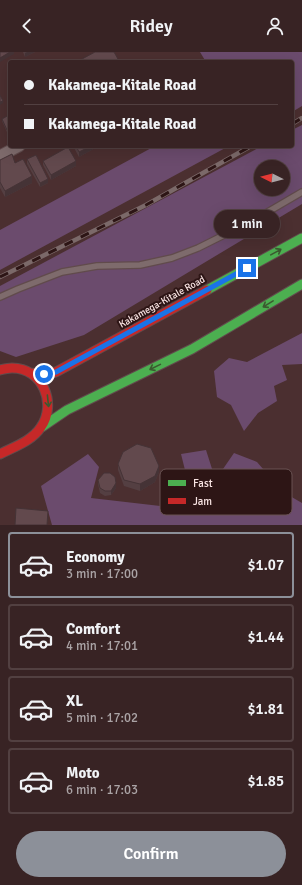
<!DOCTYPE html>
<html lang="en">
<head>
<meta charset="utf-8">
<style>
  :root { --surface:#382324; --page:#3f2b2c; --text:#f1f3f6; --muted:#aba4a6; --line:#524041; --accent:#8c9099 }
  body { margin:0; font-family:Signika,sans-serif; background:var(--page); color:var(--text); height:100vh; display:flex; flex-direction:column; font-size:15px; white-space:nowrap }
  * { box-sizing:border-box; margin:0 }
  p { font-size:13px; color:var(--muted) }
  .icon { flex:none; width:22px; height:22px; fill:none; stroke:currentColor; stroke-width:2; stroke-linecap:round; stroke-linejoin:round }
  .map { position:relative; height:473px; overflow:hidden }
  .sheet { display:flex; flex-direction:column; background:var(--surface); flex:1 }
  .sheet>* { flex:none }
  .hud { position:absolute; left:8px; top:8px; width:286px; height:88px; border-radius:4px; box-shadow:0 4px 16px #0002,0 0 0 1px var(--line); display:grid; align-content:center; height:88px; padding:0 16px; background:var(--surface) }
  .needle { width:26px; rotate:276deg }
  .controls { position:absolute; left:254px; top:108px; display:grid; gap:8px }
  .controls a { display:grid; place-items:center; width:36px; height:36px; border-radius:50%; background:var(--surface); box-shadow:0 4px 16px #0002,0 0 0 1px var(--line); font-size:20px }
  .end { position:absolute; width:18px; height:18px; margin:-9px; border:5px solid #1a73e8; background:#fff; box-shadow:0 0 0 2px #fff }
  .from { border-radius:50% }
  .bubble { position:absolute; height:28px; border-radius:14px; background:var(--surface); box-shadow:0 4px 16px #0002,0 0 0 1px var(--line); font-size:13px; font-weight:600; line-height:28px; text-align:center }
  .hud b { display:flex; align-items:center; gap:14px; height:38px; font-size:15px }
  .hud b+b { border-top:1px solid var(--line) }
  .hud i { width:10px; height:10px; background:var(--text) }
  ul { padding:7px 0 0; list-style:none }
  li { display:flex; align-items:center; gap:12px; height:66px; margin:0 8px 6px; padding:0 8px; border:2px solid var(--line); border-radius:4px }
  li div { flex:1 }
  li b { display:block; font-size:15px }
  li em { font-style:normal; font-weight:600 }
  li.selected { border-color:var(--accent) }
  li>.icon { width:36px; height:36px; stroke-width:1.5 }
  .action { display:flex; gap:8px; margin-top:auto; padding:8px 16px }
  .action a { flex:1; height:46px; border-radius:24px; background:var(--accent); color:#fff; font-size:16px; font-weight:600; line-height:46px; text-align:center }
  header { display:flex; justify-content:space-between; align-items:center; height:52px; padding:0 16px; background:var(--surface); font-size:18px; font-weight:600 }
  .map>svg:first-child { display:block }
</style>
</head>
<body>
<header><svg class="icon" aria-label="back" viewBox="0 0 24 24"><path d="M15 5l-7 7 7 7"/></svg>Ridey<svg class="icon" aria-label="person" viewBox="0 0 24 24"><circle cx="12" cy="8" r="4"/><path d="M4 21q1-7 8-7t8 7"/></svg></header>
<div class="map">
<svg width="302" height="473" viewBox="0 0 302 473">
  <rect width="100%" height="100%" fill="#4b2f30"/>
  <path fill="#6b4b6d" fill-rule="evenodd" d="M200 0H302V54L292 60V10H206Z
    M302 73V152L84 283 16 305 0 299V234L262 94H292V78ZM261 115H283V137H261Z
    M155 94H229L0 218V178Z
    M302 281V312L282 313 287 328 274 334 277 349 258 361 244 379 231 353 217 345 214 319 229 306 247 310Z
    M206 398 220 442 232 438 223 417 234 401 257 410 283 440 302 451V473H52L41 434 88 402 99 415 91 446 195 458 181 402Z"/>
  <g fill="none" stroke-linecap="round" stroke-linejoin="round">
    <g stroke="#614b4c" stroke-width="8">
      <path id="lane" d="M0 245 18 237 62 220 97 214 140 213 172 206 198 196 254 168 302 140"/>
    </g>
    <g stroke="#614b4c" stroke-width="13">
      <path id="street" d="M0 104 19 94"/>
    </g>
    <g stroke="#614b4c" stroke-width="11">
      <path id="fast" d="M207 238 302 186
        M42 375 67 358 192 297 302 232"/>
    </g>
    <g stroke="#614b4c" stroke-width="11">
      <path id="jam" d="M0 318C4 317 8 316 12 316 43 316 57 352 41 375 32 389 14 395 0 402
        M30 321 44 322 56 320 207 238"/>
    </g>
    <use href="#lane" stroke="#7e6b6c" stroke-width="5.5"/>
    <use href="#street" stroke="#7e6b6c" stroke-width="11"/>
    <use href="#fast" stroke="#4caf50" stroke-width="9"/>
    <use href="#jam" stroke="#c62828" stroke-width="9"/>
    <g stroke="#7b6969" stroke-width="4.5">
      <path id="rail" d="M292 72 302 66
        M0 225 146 153 251 94"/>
    </g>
    <use href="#rail" stroke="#2d1515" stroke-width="3" stroke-dasharray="9" stroke-linecap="butt"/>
  </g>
  <path fill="#543f42" d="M23 0H35L25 5Z
    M10 40V50L7 45V41Z
    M10 66 7 80 2 69V67Z
    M73 94H99L79 105Z
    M27 107 48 131 40 135 27 112Z
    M0 108 15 111 32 131 5 145 0 136Z
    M43 109 76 114 51 128 43 113Z
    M118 412 159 420 155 430 140 439 124 434 118 418Z
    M98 428 116 436 111 443 105 444 100 441 98 432Z"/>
  <path fill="#453336" d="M10 0H14V2L0 10V6Z
    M27 0H35L25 5V1Z
    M3 49V51L0 53V50Z
    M10 77V79L7 80V78Z
    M91 94H99L79 105V100Z
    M76 109V114L51 128V123Z
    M32 124V131L5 145V139Z
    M48 127V131L40 135V131Z
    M159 414V420L155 430 140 439V432Z
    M116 431V436L111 443V439Z"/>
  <path fill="#62494d" stroke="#453336" d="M0 0H10L0 6Z
    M95 0H114L118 7 113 10H84L82 7Z
    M10 40V46L7 41Z
    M0 43 3 49 0 50Z
    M9 63 10 66V77L7 78 2 67Z
    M76 94H91L79 100Z
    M68 95 76 109 51 123 43 109Z
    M12 102 15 111 23 107 32 124 5 139 0 130V108Z
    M36 103 48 127 40 131 27 107Z
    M137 392 151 396 159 414 155 424 140 432 124 428 118 412 123 400Z
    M104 421H110L115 425 116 431 111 439H105L100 436 98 428Z
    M16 456 48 459 47 473H15Z"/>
  <defs><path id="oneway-shaft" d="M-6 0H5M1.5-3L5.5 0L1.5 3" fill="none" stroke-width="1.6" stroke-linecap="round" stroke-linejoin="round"/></defs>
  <g stroke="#3b5a30">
    <use href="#oneway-shaft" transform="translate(276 200) rotate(-29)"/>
    <use href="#oneway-shaft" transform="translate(268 252) rotate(149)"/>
    <use href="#oneway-shaft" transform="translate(155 315) rotate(154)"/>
    <use href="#oneway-shaft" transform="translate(48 349) rotate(84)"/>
  </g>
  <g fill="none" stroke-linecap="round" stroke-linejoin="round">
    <path stroke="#1a73e8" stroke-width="5" d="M44 322 56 320 247 216"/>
  </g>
  <g text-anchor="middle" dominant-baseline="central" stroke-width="4" stroke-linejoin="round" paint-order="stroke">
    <g font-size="10" fill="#fae5e4" stroke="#2d1515">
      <text transform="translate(162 250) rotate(-29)">Kakamega-Kitale Road</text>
    </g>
  </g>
  <rect x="160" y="417" width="132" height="46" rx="6" fill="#2d1515" stroke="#6a5353" stroke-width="1"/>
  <rect x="168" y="428" width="18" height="6" fill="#4caf50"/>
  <rect x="168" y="446" width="18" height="6" fill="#c62828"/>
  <g font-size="11" fill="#fae5e4">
    <text x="193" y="435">Fast</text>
    <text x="193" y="453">Jam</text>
  </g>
</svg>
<div class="controls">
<a><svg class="needle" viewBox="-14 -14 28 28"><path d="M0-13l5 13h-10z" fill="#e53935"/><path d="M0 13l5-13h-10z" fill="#aba4a6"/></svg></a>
</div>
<i class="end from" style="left:44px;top:322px"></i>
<i class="end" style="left:247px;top:216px"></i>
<div class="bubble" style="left:214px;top:158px;width:66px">1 min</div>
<div class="hud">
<b><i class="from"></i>Kakamega-Kitale Road</b>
<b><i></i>Kakamega-Kitale Road</b>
</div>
</div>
<section class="sheet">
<ul>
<li class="selected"><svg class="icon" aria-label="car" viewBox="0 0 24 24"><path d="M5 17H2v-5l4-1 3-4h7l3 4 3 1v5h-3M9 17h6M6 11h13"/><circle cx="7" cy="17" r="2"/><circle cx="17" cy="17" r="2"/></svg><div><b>Economy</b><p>3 min · 17:00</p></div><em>$1.07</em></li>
<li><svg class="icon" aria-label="car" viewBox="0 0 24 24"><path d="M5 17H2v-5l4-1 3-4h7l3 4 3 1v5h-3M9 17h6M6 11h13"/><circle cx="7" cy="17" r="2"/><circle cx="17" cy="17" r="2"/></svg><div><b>Comfort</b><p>4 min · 17:01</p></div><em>$1.44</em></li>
<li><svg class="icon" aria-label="car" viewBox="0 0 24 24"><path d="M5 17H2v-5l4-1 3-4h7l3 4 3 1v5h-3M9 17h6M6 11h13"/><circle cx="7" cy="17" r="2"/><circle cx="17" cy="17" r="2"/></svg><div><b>XL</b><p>5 min · 17:02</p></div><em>$1.81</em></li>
<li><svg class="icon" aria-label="car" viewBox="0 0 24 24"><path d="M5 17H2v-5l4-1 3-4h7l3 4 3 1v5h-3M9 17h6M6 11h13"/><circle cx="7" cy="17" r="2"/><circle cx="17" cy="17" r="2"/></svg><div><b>Moto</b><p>6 min · 17:03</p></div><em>$1.85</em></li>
</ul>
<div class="action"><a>Confirm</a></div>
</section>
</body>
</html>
